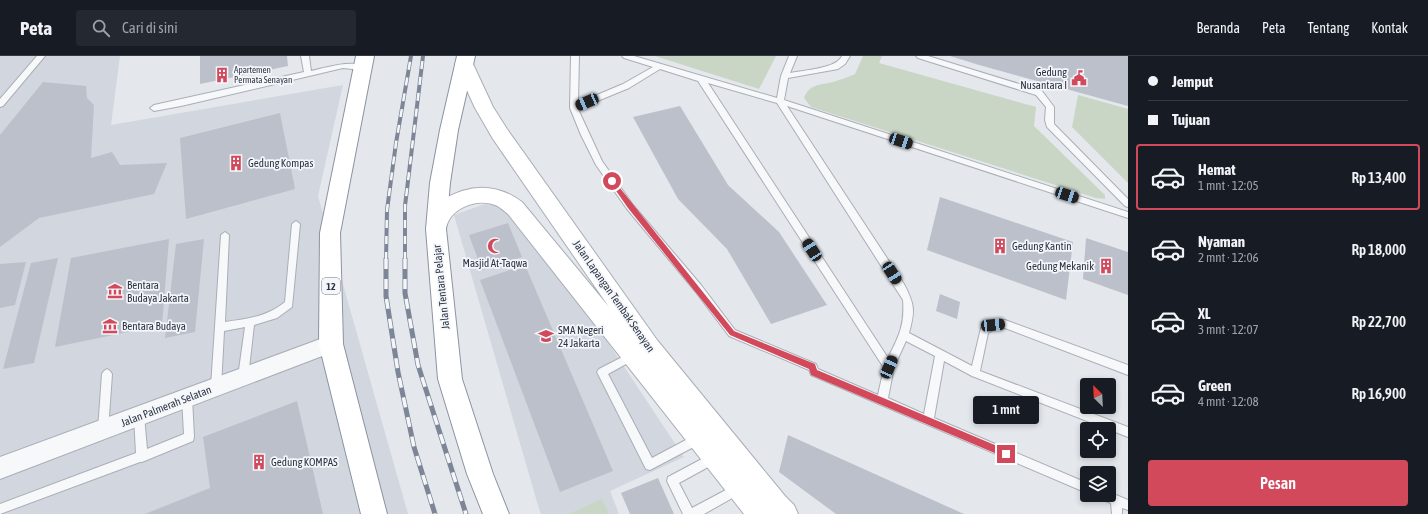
<!DOCTYPE html>
<html lang="id">
<head>
<meta charset="utf-8">
<style>
  :root { --surface:#171b24; --page:#242831; --text:#f1f3f6; --muted:#9ea1a6; --line:#363941; --accent:#d1495b }
  body { margin:0; font-family:"Asap Condensed",sans-serif; background:var(--page); color:var(--text); height:100vh; display:flex; flex-direction:column; font-size:15px; white-space:nowrap }
  * { box-sizing:border-box; margin:0 }
  p { font-size:13px; color:var(--muted) }
  .icon { flex:none; width:22px; height:22px; fill:none; stroke:currentColor; stroke-width:2; stroke-linecap:round; stroke-linejoin:round }
  .map { position:relative; flex:1; overflow:hidden }
  .panel { display:flex; flex-direction:column; background:var(--surface); width:300px }
  .panel>* { flex:none }
  .guide { display:grid; align-content:center; height:88px; padding:0 20px; background:var(--surface) }
  .needle { width:26px; rotate:336deg }
  .fabs { position:absolute; left:1080px; top:322px; display:grid; gap:8px }
  .fabs a { display:grid; place-items:center; width:36px; height:36px; border-radius:4px; background:var(--surface); box-shadow:0 2px 6px #0003; font-size:20px }
  .end { position:absolute; width:18px; height:18px; margin:-9px; border:5px solid #d1495b; background:#fff; box-shadow:0 0 0 2px #fff }
  .from { border-radius:50% }
  .bubble { position:absolute; height:28px; border-radius:4px; background:var(--surface); box-shadow:0 2px 6px #0003; font-size:13px; font-weight:600; line-height:28px; text-align:center }
  .car { position:absolute; width:12px; height:24px; margin:-12px -6px; border-radius:5px; box-shadow:0 0 3px 1px #0007; background:linear-gradient(#222 24%,#8ab4d8 0 40%,#222 0 76%,#8ab4d8 0 86%,#222 0) }
  .guide b { display:flex; align-items:center; gap:14px; height:38px; font-size:15px }
  .guide b+b { border-top:1px solid var(--line) }
  .guide i { width:10px; height:10px; background:var(--text) }
  ul { padding:0; list-style:none }
  li { display:flex; align-items:center; gap:12px; height:66px; margin:0 8px 6px; padding:0 12px; border:2px solid transparent; border-radius:4px }
  li div { flex:1 }
  li b { display:block; font-size:15px }
  li em { font-style:normal; font-weight:600 }
  li.on { border-color:var(--accent) }
  li>.icon { width:36px; height:36px; stroke-width:1.5 }
  .cta { display:flex; gap:8px; margin-top:auto; padding:8px 20px }
  .cta a { flex:1; height:46px; border-radius:4px; background:var(--accent); color:#fff; font-size:16px; font-weight:600; line-height:46px; text-align:center }
  header { display:flex; align-items:center; gap:24px; box-sizing:border-box; height:56px; padding:0 20px; background:var(--surface); border-bottom:1px solid var(--line) }
  header strong { font-size:19px }
  nav { display:flex; gap:22px; margin-inline-start:auto; font-size:14px }
  .search { width:280px; height:36px; background:var(--page); display:flex; align-items:center; gap:10px; box-sizing:border-box; padding:0 14px; border-radius:4px; color:var(--muted); font-size:15px }
  main { display:flex; flex:1; min-height:0 }
  .map>svg:first-child { display:block }
</style>
</head>
<body>
<header>
<strong>Peta</strong>
<div class="search"><svg class="icon" aria-label="search" viewBox="0 0 24 24"><circle cx="10" cy="10" r="6"/><path d="M15 15l6 6"/></svg>Cari di sini</div>
<nav><a>Beranda</a><a>Peta</a><a>Tentang</a><a>Kontak</a></nav>
</header>
<main>
<div class="map">
<svg width="1128" height="458" viewBox="0 0 1128 458">
  <rect width="100%" height="100%" fill="#e4e7ec"/>
  <path fill="#d2d6de" d="M0 0H120L111 69 343 29 318 140 408 458H0Z
    M510 139 684 401 610 435 619 458H541L537 446 454 159Z"/>
  <path fill="#c9d6c5" d="M655 0H776L759 33Z
    M863 0H882L879 7 1036 51 1034 70 1105 139V143L1096 142 811 51 804 42C809 28 820 29 833 26 840 24 848 21 855 18Z
    M1078 39 1128 53V127L1072 71Z
    M602 443 609 458H568H569Z"/>
  <path fill="#bbc0ca" d="M200 0H287L288 10 200 28Z
    M950 0H1128V50L979 9Z
    M43 26 86 30 87 42 94 49 91 102 112 96 120 109 167 107 154 138 39 162 0 191V79Z
    M680 50 728 129 779 176 827 249 771 268 727 193 678 143 633 61Z
    M280 57 295 133 186 163 180 82Z
    M940 141 1073 186 1066 244 927 194Z
    M508 167 522 201 482 214 469 179Z
    M1086 182 1128 196V239L1083 223Z
    M169 183 162 269 55 291 71 202Z
    M204 183 195 276 165 282 176 188Z
    M58 202 34 307 3 313 31 207Z
    M26 206 15 249 0 252V208Z
    M525 209 613 415 560 436 480 224Z
    M940 238 960 246 957 263 936 255Z
    M297 345 323 458H145L210 432 203 381Z
    M788 379 964 458H836L779 416Z
    M658 422 674 458H630L621 437Z"/>
  <g fill="none" stroke-linecap="round" stroke-linejoin="round">
    <g stroke="#a9aeb7" stroke-width="2">
      <path id="service" d="M37 0H45L3 50 0 51V43Z
        M301 0H309L311 15C325 12 355 2 366 12L362 14 343 12 181 50 154 55 150 52 154 49 304 16Z
        M571 0H579L578 47 623 28 653 11 624 2 622 0H634L777 42 781 20 789 0H797L790 17C804 14 836 13 842 0H850L845 8 838 13 788 22 784 44 1128 156V162L787 50 904 228C915 249 915 255 909 277L972 310 981 272 993 265 1005 264 1128 309V319L1005 272 995 273 988 277 980 315 1128 371V381L972 320 944 305 934 362 1087 427V437L811 319 809 314 729 280 695 235 627 153 596 109 581 79 570 52ZM660 13 698 25 884 312 878 339 818 313 816 308 735 274 701 229 633 149 602 105 578 53 629 32ZM708 27 777 47 903 244C905 269 899 280 888 302ZM906 285 935 300 924 358 888 342 894 311Z
        M916 0H928L1042 35 1054 51V68L1128 143V151L1125 150 1047 71 1045 64 1046 51 1036 39 918 2Z
        M296 165 300 168 292 251 277 262 254 269 248 321 246 324 243 326 240 324 238 321 245 271 224 275 221 331 219 334 216 336 213 334 211 331 221 179 225 176 229 179 225 266C246 263 267 261 285 246L292 168Z
        M634 295 637 296 639 299 637 302 608 318 652 402 699 377 703 378 704 382 703 386 650 414 646 413 597 316 599 313Z
        M107 313 110 315 112 318 108 374 107 378 103 379 99 378 98 374 102 318 104 315Z
        M187 337 191 339 192 342 194 381 193 385 142 406H140L0 458V448L136 397 134 360 135 357 139 355 143 357 144 360 147 393 184 378 182 342 183 339Z
        M715 396 719 397 720 401 719 405 679 427 692 452 739 427 743 428 744 432 743 436 704 458H683L667 425 668 421Z
        M1109 436 1128 444V454L1122 452V458H1112L1111 447 1100 443 1099 439H1109Z"/>
    </g>
    <g stroke="#a9aeb7" stroke-width="2">
      <path id="minor" d="M331 279 338 282 341 288 338 294 0 423V401Z"/>
    </g>
    <g stroke="#a9aeb7" stroke-width="2">
      <path id="secondary" d="M464 2 470 4 473 8 493 51 507 73 657 284 785 440 794 449 798 458H744L508 158C504 155 499 150 495 149 480 143 460 149 451 161 447 166 446 173 443 179L436 181 429 179 426 173C429 163 432 153 440 146 446 141 454 138 462 135 484 128 503 132 522 146L609 251 493 83 475 52 455 8 458 4Z"/>
    </g>
    <g stroke="#8b94a3" stroke-width="2">
      <path id="trunk" d="M356 0H374L340 177 343 288 387 458H361L319 288 320 177Z
        M457 0H475L458 74 450 127 446 173 462 323 493 418 509 458H483L467 418 438 323 426 173 430 127 440 74Z"/>
    </g>
    <use href="#service" fill="#f7f8fa" fill-rule="evenodd"/>
    <use href="#minor" fill="#f7f8fa" fill-rule="evenodd"/>
    <use href="#secondary" fill="#fff" fill-rule="evenodd"/>
    <use href="#trunk" fill="#fff" fill-rule="evenodd"/>
    <g stroke="#7d8696" stroke-width="4">
      <path id="rail-far1" d="M386 204 387 154 396 87 411 0
        M405 204V150L423 0"/>
    </g>
    <g stroke="#7d8696" stroke-width="5">
      <path id="rail" d="M386 203V240L398 316 414 391 435 458
        M405 203V237L418 309 466 458"/>
    </g>
    <use href="#rail-far1" stroke="#f4f6f9" stroke-width="2.5" stroke-dasharray="8" stroke-linecap="butt"/>
    <use href="#rail" stroke="#f4f6f9" stroke-width="3.5" stroke-dasharray="10" stroke-linecap="butt"/>
  </g>
  <path fill="#d1495b" d="M612 122 734 275 815 308 817 314 1009 395V401H1004L811 319 809 313 730 279 628 152 610 126 609 125Z"/>
  <defs>
    <g id="building-bare" transform="scale(1.2)"><path d="M-4-6H4V6H1V3H-1V6H-4ZM-2.5-4.3h1.7v1.8h-1.7ZM.8-4.3h1.7v1.8H.8ZM-2.5-1h1.7V.8h-1.7ZM.8-1h1.7V.8H.8Z" fill="#d1495b" stroke="#f4f6f9" stroke-width="2.5" paint-order="stroke"/></g>
    <g id="civic-bare" transform="scale(1.2)"><path d="M-.6-6.5H3V-4.5H.6V-3L4-1V1h2V6H-6V1h2V-1L-.6-3ZM-1.2 2.5V6h2.4V2.5Z" fill="#d1495b" stroke="#f4f6f9" stroke-width="2.5" paint-order="stroke"/></g>
    <g id="mosque-bare" transform="scale(1.2)"><path d="M3.5-4.9A6 6 0 1 0 3.5 4.9A5 5 0 1 1 3.5-4.9Z" fill="#d1495b" stroke="#f4f6f9" stroke-width="2.5" paint-order="stroke"/></g>
    <g id="museum-bare" transform="scale(1.2)"><path d="M0-6L6-3V-2H-6V-3ZM-5-1h2V3h-2ZM-1-1h2V3h-2ZM3-1h2V3H3ZM-6 4H6V6H-6Z" fill="#d1495b" stroke="#f4f6f9" stroke-width="2.5" paint-order="stroke"/></g>
    <g id="school-bare" transform="scale(1.2)"><path d="M0-5L7-2L0 1L-7-2ZM-4 1L0 2.5L4 1V4Q0 6-4 4Z" fill="#d1495b" stroke="#f4f6f9" stroke-width="2.5" paint-order="stroke"/></g>
  </defs>
  <g fill-rule="evenodd">
    <use href="#building-bare" x="222" y="19"/>
    <use href="#civic-bare" x="1079" y="22"/>
    <use href="#building-bare" x="236" y="107"/>
    <use href="#mosque-bare" x="495" y="190"/>
    <use href="#building-bare" x="1000" y="190"/>
    <use href="#building-bare" x="1106" y="210"/>
    <use href="#museum-bare" x="115" y="235"/>
    <use href="#museum-bare" x="110" y="270"/>
    <use href="#school-bare" x="546" y="280"/>
    <use href="#building-bare" x="259" y="406"/>
  </g>
  <g text-anchor="middle" dominant-baseline="central" stroke-width="3.5" stroke-linejoin="round" paint-order="stroke">
    <g font-size="9" fill="#2b3445" stroke="#f4f6f9" text-anchor="start">
      <text x="234" y="14">Apartemen<tspan x="234" dy="10">Permata Senayan</tspan></text>
    </g>
    <rect fill="#f4f6f9" stroke="#676e7b" stroke-width="1" x="322" y="222" width="18" height="16" rx="3"/>
    <g font-size="10" font-weight="bold" fill="#2b3445">
      <text x="331" y="230">12</text>
    </g>
    <g font-size="11" fill="#2b3445" stroke="#f4f6f9" text-anchor="start">
      <text x="1067" y="16" text-anchor="end">Gedung<tspan x="1067" dy="13">Nusantara I</tspan></text>
      <text x="248" y="107">Gedung Kompas</text>
      <text x="1012" y="190">Gedung Kantin</text>
      <text x="495" y="207" text-anchor="middle">Masjid At-Taqwa</text>
      <text x="1094" y="210" text-anchor="end">Gedung Mekanik</text>
      <text x="127" y="229">Bentara<tspan x="127" dy="13">Budaya Jakarta</tspan></text>
      <text x="122" y="270">Bentara Budaya</text>
      <text x="558" y="274">SMA Negeri<tspan x="558" dy="13">24 Jakarta</tspan></text>
      <text x="271" y="406">Gedung KOMPAS</text>
    </g>
    <g font-size="11" fill="#2b3445" stroke="#f4f6f9">
      <text transform="translate(441 231) rotate(-96)">Jalan Tentara Pelajar</text>
      <text transform="translate(614 240) rotate(55)">Jalan Lapangan Tembak Senayan</text>
      <text transform="translate(166 350) rotate(-21)">Jalan Palmerah Selatan</text>
    </g>
  </g>
</svg>
<div class="fabs">
<a><svg class="needle" viewBox="-14 -14 28 28"><path d="M0-13l5 13h-10z" fill="#e53935"/><path d="M0 13l5-13h-10z" fill="#9ea1a6"/></svg></a>
<a><svg class="icon" aria-label="locate" viewBox="0 0 24 24"><circle cx="12" cy="12" r="6"/><path d="M12 2v4M12 18v4M2 12h4M18 12h4"/></svg></a>
<a><svg class="icon" aria-label="layers" viewBox="0 0 24 24"><path d="M12 4l9 5-9 5-9-5zM3 14l9 5 9-5"/></svg></a>
</div>
<i class="end from" style="left:612px;top:125px"></i>
<i class="end" style="left:1006px;top:398px"></i>
<div class="bubble" style="left:973px;top:340px;width:66px">1 mnt</div>
<i class="car" style="left:587px;top:46px;rotate:247deg"></i>
<i class="car" style="left:901px;top:85px;rotate:108deg"></i>
<i class="car" style="left:1067px;top:139px;rotate:108deg"></i>
<i class="car" style="left:812px;top:194px;rotate:327deg"></i>
<i class="car" style="left:892px;top:217px;rotate:147deg"></i>
<i class="car" style="left:993px;top:269px;rotate:85deg"></i>
<i class="car" style="left:889px;top:311px;rotate:24deg"></i>
</div>
<section class="panel">
<div class="guide">
<b><i class="from"></i>Jemput</b>
<b><i></i>Tujuan</b>
</div>
<ul>
<li class="on"><svg class="icon" aria-label="car" viewBox="0 0 24 24"><path d="M5 17H2v-5l4-1 3-4h7l3 4 3 1v5h-3M9 17h6M6 11h13"/><circle cx="7" cy="17" r="2"/><circle cx="17" cy="17" r="2"/></svg><div><b>Hemat</b><p>1 mnt · 12:05</p></div><em>Rp 13,400</em></li>
<li><svg class="icon" aria-label="car" viewBox="0 0 24 24"><path d="M5 17H2v-5l4-1 3-4h7l3 4 3 1v5h-3M9 17h6M6 11h13"/><circle cx="7" cy="17" r="2"/><circle cx="17" cy="17" r="2"/></svg><div><b>Nyaman</b><p>2 mnt · 12:06</p></div><em>Rp 18,000</em></li>
<li><svg class="icon" aria-label="car" viewBox="0 0 24 24"><path d="M5 17H2v-5l4-1 3-4h7l3 4 3 1v5h-3M9 17h6M6 11h13"/><circle cx="7" cy="17" r="2"/><circle cx="17" cy="17" r="2"/></svg><div><b>XL</b><p>3 mnt · 12:07</p></div><em>Rp 22,700</em></li>
<li><svg class="icon" aria-label="car" viewBox="0 0 24 24"><path d="M5 17H2v-5l4-1 3-4h7l3 4 3 1v5h-3M9 17h6M6 11h13"/><circle cx="7" cy="17" r="2"/><circle cx="17" cy="17" r="2"/></svg><div><b>Green</b><p>4 mnt · 12:08</p></div><em>Rp 16,900</em></li>
</ul>
<div class="cta"><a>Pesan</a></div>
</section>
</main>
</body>
</html>
